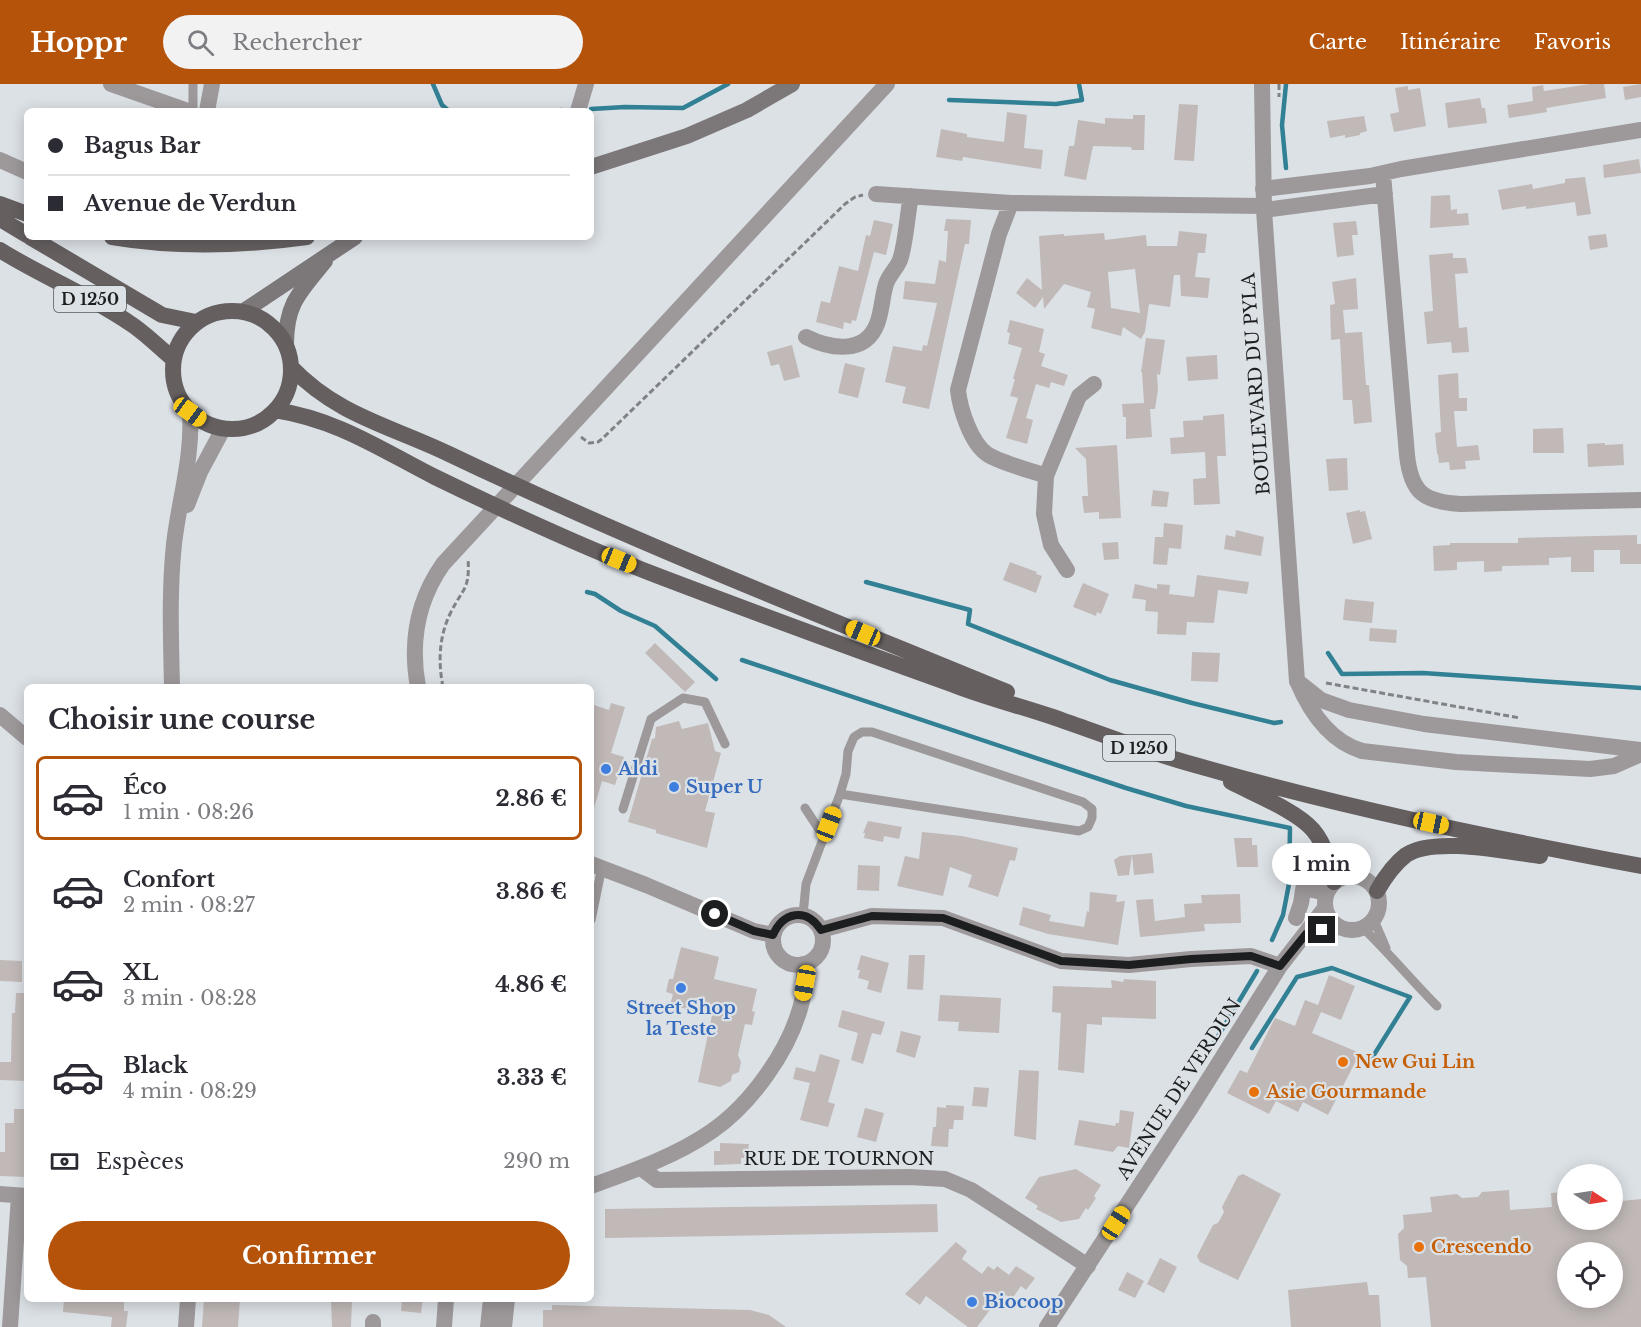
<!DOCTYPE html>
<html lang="fr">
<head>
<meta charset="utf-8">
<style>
  :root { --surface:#fff; --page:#f2f2f3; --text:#2b2b33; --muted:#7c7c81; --line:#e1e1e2; --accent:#b45309 }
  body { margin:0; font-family:"Libre Baskerville",serif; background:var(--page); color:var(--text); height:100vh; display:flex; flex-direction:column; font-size:22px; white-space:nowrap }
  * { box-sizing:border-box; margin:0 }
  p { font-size:20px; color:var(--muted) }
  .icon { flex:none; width:33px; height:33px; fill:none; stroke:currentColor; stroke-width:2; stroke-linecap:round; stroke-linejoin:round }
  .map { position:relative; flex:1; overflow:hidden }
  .side { position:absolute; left:24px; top:600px; width:570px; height:618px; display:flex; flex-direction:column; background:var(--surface); border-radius:9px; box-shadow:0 3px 15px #0003 }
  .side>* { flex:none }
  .hud { position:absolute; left:24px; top:24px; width:570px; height:132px; border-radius:9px; box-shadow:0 3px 15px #0003; display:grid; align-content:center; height:132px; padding:0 24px; background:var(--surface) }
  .needle { width:39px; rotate:102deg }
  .controls { position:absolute; left:1557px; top:1080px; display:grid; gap:12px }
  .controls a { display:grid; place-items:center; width:66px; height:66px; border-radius:50%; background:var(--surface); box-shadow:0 3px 15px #0003; font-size:30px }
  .end { position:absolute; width:27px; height:27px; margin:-14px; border:8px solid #1c1e1f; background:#fff; box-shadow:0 0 0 3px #fff }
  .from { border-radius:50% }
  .bubble { position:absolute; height:42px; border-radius:21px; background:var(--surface); box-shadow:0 3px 15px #0003; font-size:20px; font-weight:800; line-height:42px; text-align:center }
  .car { position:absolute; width:18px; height:36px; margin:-18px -9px; border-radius:8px; box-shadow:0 0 4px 2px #0007; background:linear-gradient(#f5c518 24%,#345 0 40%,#f5c518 0 76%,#345 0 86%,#f5c518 0) }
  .hud b { display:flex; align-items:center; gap:21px; height:57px; font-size:22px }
  .hud b+b { border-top:2px solid var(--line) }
  .hud i { width:15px; height:15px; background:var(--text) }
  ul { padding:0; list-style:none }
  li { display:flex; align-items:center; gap:18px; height:84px; margin:0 12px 9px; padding:0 12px; border:3px solid transparent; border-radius:9px }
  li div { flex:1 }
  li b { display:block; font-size:22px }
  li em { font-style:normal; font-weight:800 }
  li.selected { border-color:var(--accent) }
  li>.icon { width:54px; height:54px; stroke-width:1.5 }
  h2 { padding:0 24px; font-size:27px; line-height:72px }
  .pay { display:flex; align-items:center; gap:15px; height:66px; padding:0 24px; font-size:22px }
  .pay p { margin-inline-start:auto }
  .cta { display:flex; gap:12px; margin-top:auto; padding:12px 24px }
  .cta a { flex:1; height:69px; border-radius:36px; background:var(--accent); color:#fff; font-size:24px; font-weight:800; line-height:69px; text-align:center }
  header { display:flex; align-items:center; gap:36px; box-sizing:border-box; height:84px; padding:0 30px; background:var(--accent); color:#fff }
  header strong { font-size:28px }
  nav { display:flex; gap:33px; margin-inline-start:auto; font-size:21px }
  .search { width:420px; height:54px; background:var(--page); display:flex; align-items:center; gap:15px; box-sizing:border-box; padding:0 21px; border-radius:33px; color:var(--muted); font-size:22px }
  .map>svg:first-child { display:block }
</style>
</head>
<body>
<header>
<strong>Hoppr</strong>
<div class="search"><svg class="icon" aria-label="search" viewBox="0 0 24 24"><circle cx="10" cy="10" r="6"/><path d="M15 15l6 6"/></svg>Rechercher</div>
<nav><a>Carte</a><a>Itinéraire</a><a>Favoris</a></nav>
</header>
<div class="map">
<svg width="1641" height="1243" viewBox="0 0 1641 1243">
  <rect width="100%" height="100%" fill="#dce1e6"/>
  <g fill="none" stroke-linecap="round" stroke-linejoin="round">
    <path stroke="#318094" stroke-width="4.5" d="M433 0 442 21 449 27
      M1286 0 1282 41 1286 84
      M949 16 1056 20 1082 16 1079 0
      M591 25 625 23 683 24 728 0
      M558 27 561 26
      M866 498 970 526 968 540 1110 596 1192 619 1274 639 1281 638
      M587 508 595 510 621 527 655 542 716 595
      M1328 569 1342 590 1423 589 1641 604
      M742 576 1126 704 1186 722 1290 744 1289 800 1283 831 1272 856
      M1214 959 1257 887
      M1252 964 1297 893 1332 884 1410 913 1367 982"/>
  </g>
  <path fill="#c0b9b8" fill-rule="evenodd" d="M1590 0H1604L1606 14 1546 24 1547 28 1509 34 1507 21 1533 17 1532 3 1543 1 1544 7Z
    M1641 0V13L1625 16 1623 3Z
    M1408 2V6L1420 4 1426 42 1394 48 1390 30 1399 28 1395 4Z
    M1480 14 1482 24H1485L1487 39 1448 44 1445 19Z
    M1179 20 1198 21 1194 77 1174 76Z
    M1007 28 1027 31 1024 64 1043 66 1041 85 963 73 962 77 936 73 941 45 967 50V53L1004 58Z
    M1133 31H1145L1144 66H1132L1131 63 1093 62 1086 96 1064 92 1069 62H1074L1078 36 1105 40V34L1133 35Z
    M1364 32 1367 47 1360 49V51L1345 54V51L1330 54 1327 37Z
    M1639 75 1641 89 1604 94 1603 81Z
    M1585 93 1591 130 1577 132 1575 118 1526 125V122L1502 126 1498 106 1532 100 1533 105 1565 99V95Z
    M1450 111 1451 126 1457 125V130L1468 129 1469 141 1430 144 1431 112Z
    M946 135 971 136 969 160H965L929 325 902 319 906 303 885 298 893 262 922 267 923 261 927 262 937 219 903 215 905 197 935 200 939 176 946 178 948 147H944Z
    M874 136 893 140 886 171 874 168 856 237 852 236 851 240 844 238 843 245 816 238 821 217 830 219 839 182 858 187 866 151 870 152Z
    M1356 137 1358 151H1352L1354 171 1337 173 1333 139Z
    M1179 147 1207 150 1205 169H1198L1195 193 1210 194 1208 214 1181 212 1180 191H1174L1170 223 1149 220 1145 248 1141 255 1123 243 1121 252 1091 244 1095 225 1087 223 1091 208 1064 200 1044 225 1043 213 1035 224 1016 209 1027 194 1042 206 1039 152 1064 150V152L1104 149 1105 156 1146 151 1147 162H1177ZM1135 185 1140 229 1111 224 1108 188Z
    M1606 150 1608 163 1590 166 1588 152Z
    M1453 169V174H1466L1468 189 1455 190 1459 244 1467 243 1469 268 1452 269 1451 258 1427 260 1424 228 1433 227 1429 171Z
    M1356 194 1358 225 1343 226 1345 249 1362 248 1366 301H1369L1372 338 1354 340 1352 316H1343L1340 255 1331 256 1330 221 1335 220 1332 198Z
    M1010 236 1044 245 1039 268 1045 270 1041 282 1068 291 1064 302 1051 298 1049 304 1036 300 1026 334 1033 336 1027 360 1006 354 1018 314 1010 312 1015 295H1013L1022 264 1008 260 1010 249 1007 248Z
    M1146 254 1165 256 1160 291 1157 290 1158 306 1155 325H1150L1152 353 1126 355V333H1123L1122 320 1144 319 1142 288H1141Z
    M792 261 800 293 784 297 779 280 771 282 767 268Z
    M1217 271 1218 295 1188 297 1186 273Z
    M845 279 865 284 858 314 838 309Z
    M1458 289 1459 314H1467V327H1454L1457 363 1478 361 1480 376 1465 377 1466 385 1450 386 1449 378 1439 379 1438 370H1437L1435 349 1441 348 1438 291Z
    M1224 330 1226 372H1217L1220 420 1194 421 1193 395 1206 394 1205 368 1171 370 1170 354 1184 353 1183 337 1203 336V332Z
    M1563 344 1564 369H1533V345Z
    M1605 359V361L1623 360 1624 381 1588 383 1587 360Z
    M1117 361 1121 434 1099 435V428L1084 429 1082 412H1088L1086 375 1075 364Z
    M1347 374 1348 406 1329 407 1326 375Z
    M1153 406 1169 408 1167 423 1151 422Z
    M1360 426V428L1365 427 1372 455 1353 460 1346 429Z
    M1164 439 1183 441 1181 465 1169 464 1167 481 1153 480 1155 453H1163Z
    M1236 446 1264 453 1261 472 1224 465 1226 451 1235 453Z
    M1637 451V460H1641V480H1620V466H1594V488H1571V473L1549 474V481L1502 482V487L1484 488V477L1457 478V486L1434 487 1433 462 1450 461V459H1518V454Z
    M1118 458 1119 475 1104 476 1102 459Z
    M1010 478 1037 488 1036 490 1042 492 1036 509 1003 496Z
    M1197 491 1249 498 1247 510 1218 506 1214 539 1187 538 1186 551 1157 550 1158 528 1145 527 1146 516 1132 514 1135 500 1157 505V500L1170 501 1169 510 1194 513Z
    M1083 499 1109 510 1101 530 1097 528 1096 532 1073 523Z
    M1345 515 1374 518 1372 539 1343 536Z
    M1370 544 1397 546 1396 559 1369 557Z
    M655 559 695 598 685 608 645 569Z
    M1192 568 1220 569 1218 598 1191 597Z
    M611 619 625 623 611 669 624 673 615 701 602 697 594 724H591V620L609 626Z
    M679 637 682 645 708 639 715 667 721 669 705 727 715 729 707 764 656 749V746L628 738 652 655 655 654 656 643Z
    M868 737 902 743 899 755 884 752 883 758 864 754 865 749H863Z
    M922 748 962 752 1018 764 1015 777 1010 776 998 813 968 803 972 791 950 783 943 812 897 802 905 772 919 775Z
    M1234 754H1252V761H1257L1258 783H1237Z
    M1152 769 1154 789 1134 791 1132 771 1129 791 1118 792 1114 776 1120 772Z
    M858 781 880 782 879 807 857 806Z
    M1090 808 1117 811 1116 818 1125 817 1118 861 1048 850 1019 841 1023 823 1051 831 1049 837 1084 843 1087 827 1089 828Z
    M1240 810 1241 839 1204 840 1205 847 1140 853 1136 816 1153 815 1155 837 1185 833 1184 820 1202 819 1201 811Z
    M681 863 719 873 714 895 757 905 752 927 755 928 752 941 745 940 738 971 741 978 739 988 732 991 731 997 720 1003 698 998 712 931 670 921 673 910 666 908 669 895H673Z
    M861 871 889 879 881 909 867 905 869 897 858 894 860 886H857Z
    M909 871H925L923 906 907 905Z
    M0 876 22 877V898L0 897Z
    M1329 891 1355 902 1341 936 1321 928 1312 949 1360 969 1328 1031 1303 1018 1298 1028 1276 1017 1269 1030 1227 1009 1240 986 1247 989 1275 934 1295 942 1305 916 1318 921Z
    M1124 895 1156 897V935L1102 933V941L1087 940 1084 989 1058 986 1061 929 1052 928 1053 902 1112 904 1111 896 1123 898Z
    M16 909H27V997L0 996V978H11L12 929H15Z
    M940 911 1001 914 999 949 958 947 959 938 938 937Z
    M842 926 885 938 881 951 872 949 863 980 851 976 858 949 838 943Z
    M901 947 921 952 915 974 896 968Z
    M820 970 840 976 828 1018 835 1020 828 1043 800 1036 810 999 793 995 796 983 815 988Z
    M1019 986 1039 987 1036 1056 1014 1052Z
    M974 1003 989 1004 987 1023 972 1022Z
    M946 1021 964 1022 963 1036H954L953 1045H949L948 1063 931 1062 933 1043H936L937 1023 946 1024Z
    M865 1024 884 1029 876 1058 857 1053Z
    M14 1025H27V1093L0 1092V1068H5V1039H14Z
    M1120 1026 1134 1028 1129 1064 1118 1062 1113 1068 1074 1061 1079 1036 1115 1042 1116 1039H1119Z
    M720 1059 749 1060 747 1074H741V1080L714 1081V1067H720Z
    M1076 1085 1101 1101 1094 1112 1096 1114 1088 1126 1086 1124 1079 1135 1061 1138 1036 1125 1038 1122 1025 1114 1039 1093Z
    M1243 1090 1281 1110 1238 1196 1200 1178 1197 1172 1213 1141 1218 1139 1224 1128 1222 1123 1238 1092Z
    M1509 1106 1510 1126 1552 1123 1551 1109 1568 1108V1136H1612V1118L1641 1115V1243H1431L1426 1193 1408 1194 1407 1182 1400 1176 1398 1150 1404 1144 1403 1131 1432 1128 1430 1113 1457 1110 1462 1114 1478 1113 1482 1108ZM1568 1168H1612V1214H1568Z
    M937 1120 938 1148 605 1154V1125Z
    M956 1158 967 1167 962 1175 982 1190 988 1182 994 1186 997 1182 1009 1191 1016 1182 1035 1194 1026 1206 1021 1202 1012 1215 1006 1211 995 1225 992 1223 977 1243H968L926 1212 920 1221 905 1210Z
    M1160 1174 1177 1183 1164 1209 1147 1200Z
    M1127 1188 1144 1197 1135 1214 1118 1206Z
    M1367 1198 1369 1211H1379L1381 1243H1291L1288 1206Z
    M64 1215H124V1227H128L126 1243H111L112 1233 63 1228Z
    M204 1215H240L238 1243H202Z
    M402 1215H423L421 1229 401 1227Z
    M331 1216H352L351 1243H332Z
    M552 1221 750 1226 769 1231 786 1243H543V1226H552Z"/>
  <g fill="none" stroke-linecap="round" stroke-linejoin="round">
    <path stroke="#7f8386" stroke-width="3" stroke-dasharray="6 3" stroke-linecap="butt" d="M1279 0V13
      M581 353 589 359 598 358 602 355 845 120 855 113 863 111
      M1326 599 1520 634
      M443 603C438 578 439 553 450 530 463 503 470 507 468 474"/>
    <path stroke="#9d999a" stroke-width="9" d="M193 0V27
      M805 724 824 753
      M623 725 651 635 683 614 705 618 725 660
      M803 831 806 800 840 710 846 690 848 667 854 653 862 648H872L1083 718 1092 725V734L1088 743 1079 747 840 710
      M591 836 602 783
      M1374 836 1386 864
      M1363 844C1389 869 1412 897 1437 922"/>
    <path stroke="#9d999a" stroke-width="16" d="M111 0 188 27
      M207 27 212 0
      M578 27 586 0
      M0 76 27 88
      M1383 90 1407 371C1411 409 1424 418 1461 420L1641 416
      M1263 105 1370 92 1401 85 1641 46
      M876 110 1011 119 1264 122
      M1011 119 999 150 958 306C960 325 971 359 987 370 998 378 1032 387 1046 392
      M1264 126 1385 110
      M806 253C830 265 865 271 877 240 882 227 882 213 886 200 889 191 897 184 900 176 906 158 907 132 911 112
      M1067 486 1051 461 1044 430 1046 392 1079 312 1094 300
      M1297 597C1310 628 1329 657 1362 667L1456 678 1590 685 1614 682 1641 670
      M0 631 27 654
      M1304 804 1326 809
      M1296 834 1301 819 1308 775
      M641 1084 657 1096 909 1093 945 1095 971 1106 1088 1182
      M591 1102C633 1087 676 1072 712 1047 751 1020 789 967 801 921 805 907 805 893 804 880
      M0 1110 27 1112
      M373 1238V1243
      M10 1243 19 1112
      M186 1243 188 1215
      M444 1243 446 1215"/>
    <path stroke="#9d999a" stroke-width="16" d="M1262 0 1264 126 1297 597 1321 616 1349 626 1424 640 1641 666
      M187 421 200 388 223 345
      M172 603C171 555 169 508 174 460 179 416 193 373 190 328
      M418 603C410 559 417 517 443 480L887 0
      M591 780 646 801 754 847 773 851
      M1325 819a27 27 0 1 1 54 0a27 27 0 1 1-54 0Z
      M773 856a25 25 0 1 1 50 0a25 25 0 1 1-50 0Z
      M821 846 872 832 943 834 1061 877 1129 881 1191 875 1251 872 1280 882
      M488 1243 491 1215
      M504 1243 507 1215
      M1047 1243 1190 1025 1280 882 1325 824"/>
    <path stroke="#7c7778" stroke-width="16" d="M591 83 687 52 747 26 792 0
      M244 227 355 153
      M286 260C286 219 300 208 325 177"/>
    <path stroke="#655f60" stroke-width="16" d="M0 120 27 130
      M0 135 27 151
      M30 153 162 231 196 238
      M112 153C177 164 242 162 307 153
      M0 166C43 193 92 212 134 242 148 252 160 264 173 275
      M173 286a59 59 0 1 1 118 0a59 59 0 1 1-118 0Z
      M291 283C338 332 391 342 449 370 631 457 820 531 1007 608
      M275 326C338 336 380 365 435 393 509 429 584 464 661 493 758 530 856 566 954 601 990 615 1028 624 1064 637 1108 652 1150 669 1195 681 1341 723 1491 754 1641 782
      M1231 698C1254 710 1297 727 1313 746 1325 760 1330 780 1334 798
      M1377 807C1385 793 1394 780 1406 771 1434 752 1507 768 1540 772"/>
  </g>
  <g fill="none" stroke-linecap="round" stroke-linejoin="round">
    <path stroke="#1c1e1f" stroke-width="8" d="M715 830 754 847 773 851C783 828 806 823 821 846L872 832 943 834 1061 877 1129 881 1191 875 1251 872 1280 882 1306 850 1322 846"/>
  </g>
  <g fill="#3f7fe0" stroke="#dce1e6" stroke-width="2">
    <circle cx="606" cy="685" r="6"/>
    <circle cx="674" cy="703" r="6"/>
    <circle cx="681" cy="904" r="6"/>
    <circle cx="972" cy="1218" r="6"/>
  </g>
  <g fill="#e8710a" stroke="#dce1e6" stroke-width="2">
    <circle cx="1343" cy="978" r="6"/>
    <circle cx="1254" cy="1008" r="6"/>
    <circle cx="1419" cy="1163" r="6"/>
  </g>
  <g text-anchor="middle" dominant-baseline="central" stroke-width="4.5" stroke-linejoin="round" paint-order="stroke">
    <g fill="#dce1e6" stroke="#56585b" stroke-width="1.5">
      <rect x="54" y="202" width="72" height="26" rx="4.5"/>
      <rect x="1103" y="651" width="72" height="26" rx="4.5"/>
    </g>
    <g font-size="16" font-weight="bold" fill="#1c1e1f">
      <text x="90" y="215">D 1250</text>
      <text x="1139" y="664">D 1250</text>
    </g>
    <g font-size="18" fill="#1c1e1f" stroke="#dce1e6">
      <text transform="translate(1256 300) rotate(-94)">BOULEVARD DU PYLA</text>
      <text transform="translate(1179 1005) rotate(-57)">AVENUE DE VERDUN</text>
      <text x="839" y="1075">RUE DE TOURNON</text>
    </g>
    <g font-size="18" font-weight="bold" fill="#366cbe" stroke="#dce1e6" text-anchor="start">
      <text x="618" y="685">Aldi</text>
      <text x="686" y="703">Super U</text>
      <text x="681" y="924" text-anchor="middle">Street Shop<tspan x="681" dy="21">la Teste</tspan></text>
      <text x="984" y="1218">Biocoop</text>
    </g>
    <g font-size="18" font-weight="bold" fill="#c56008" stroke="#dce1e6" text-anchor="start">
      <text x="1355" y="978">New Gui Lin</text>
      <text x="1266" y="1008">Asie Gourmande</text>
      <text x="1431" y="1163">Crescendo</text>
    </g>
  </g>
</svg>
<div class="controls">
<a><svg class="needle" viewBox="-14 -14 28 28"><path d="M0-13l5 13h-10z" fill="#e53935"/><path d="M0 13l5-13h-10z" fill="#7c7c81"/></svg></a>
<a><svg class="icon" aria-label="locate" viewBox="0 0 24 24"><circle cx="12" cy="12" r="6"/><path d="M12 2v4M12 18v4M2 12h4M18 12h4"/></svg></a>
</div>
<i class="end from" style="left:715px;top:830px"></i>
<i class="end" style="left:1322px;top:846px"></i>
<div class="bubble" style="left:1272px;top:759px;width:99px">1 min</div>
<i class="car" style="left:190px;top:328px;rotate:126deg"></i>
<i class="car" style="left:619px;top:476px;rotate:112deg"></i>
<i class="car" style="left:863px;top:549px;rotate:293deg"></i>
<i class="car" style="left:1431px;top:739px;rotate:102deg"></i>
<i class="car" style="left:829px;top:740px;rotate:21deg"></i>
<i class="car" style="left:805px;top:899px;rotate:190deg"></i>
<i class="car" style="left:1116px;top:1139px;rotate:33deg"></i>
<div class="hud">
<b><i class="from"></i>Bagus Bar</b>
<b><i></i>Avenue de Verdun</b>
</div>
<section class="side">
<h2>Choisir une course</h2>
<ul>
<li class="selected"><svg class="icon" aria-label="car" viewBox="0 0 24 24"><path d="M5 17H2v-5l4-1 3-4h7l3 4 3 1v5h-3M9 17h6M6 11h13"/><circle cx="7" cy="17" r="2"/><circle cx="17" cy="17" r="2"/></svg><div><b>Éco</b><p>1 min · 08:26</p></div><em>2.86 €</em></li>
<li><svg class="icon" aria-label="car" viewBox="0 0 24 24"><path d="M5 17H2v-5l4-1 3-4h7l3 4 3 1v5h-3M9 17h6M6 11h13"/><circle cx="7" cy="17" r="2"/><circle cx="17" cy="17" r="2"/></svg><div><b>Confort</b><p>2 min · 08:27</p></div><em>3.86 €</em></li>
<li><svg class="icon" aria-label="car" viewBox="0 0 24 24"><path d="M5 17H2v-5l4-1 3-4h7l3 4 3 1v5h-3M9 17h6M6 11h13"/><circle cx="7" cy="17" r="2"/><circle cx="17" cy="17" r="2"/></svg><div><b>XL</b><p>3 min · 08:28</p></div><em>4.86 €</em></li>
<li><svg class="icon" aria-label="car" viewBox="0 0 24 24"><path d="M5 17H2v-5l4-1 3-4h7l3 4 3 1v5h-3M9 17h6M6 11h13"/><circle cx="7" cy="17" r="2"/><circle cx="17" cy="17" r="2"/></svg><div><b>Black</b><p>4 min · 08:29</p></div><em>3.33 €</em></li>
</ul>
<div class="pay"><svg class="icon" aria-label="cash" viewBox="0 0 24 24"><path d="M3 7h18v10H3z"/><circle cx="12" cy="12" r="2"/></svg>Espèces<p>290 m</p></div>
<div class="cta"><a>Confirmer</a></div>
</section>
</div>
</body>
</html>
